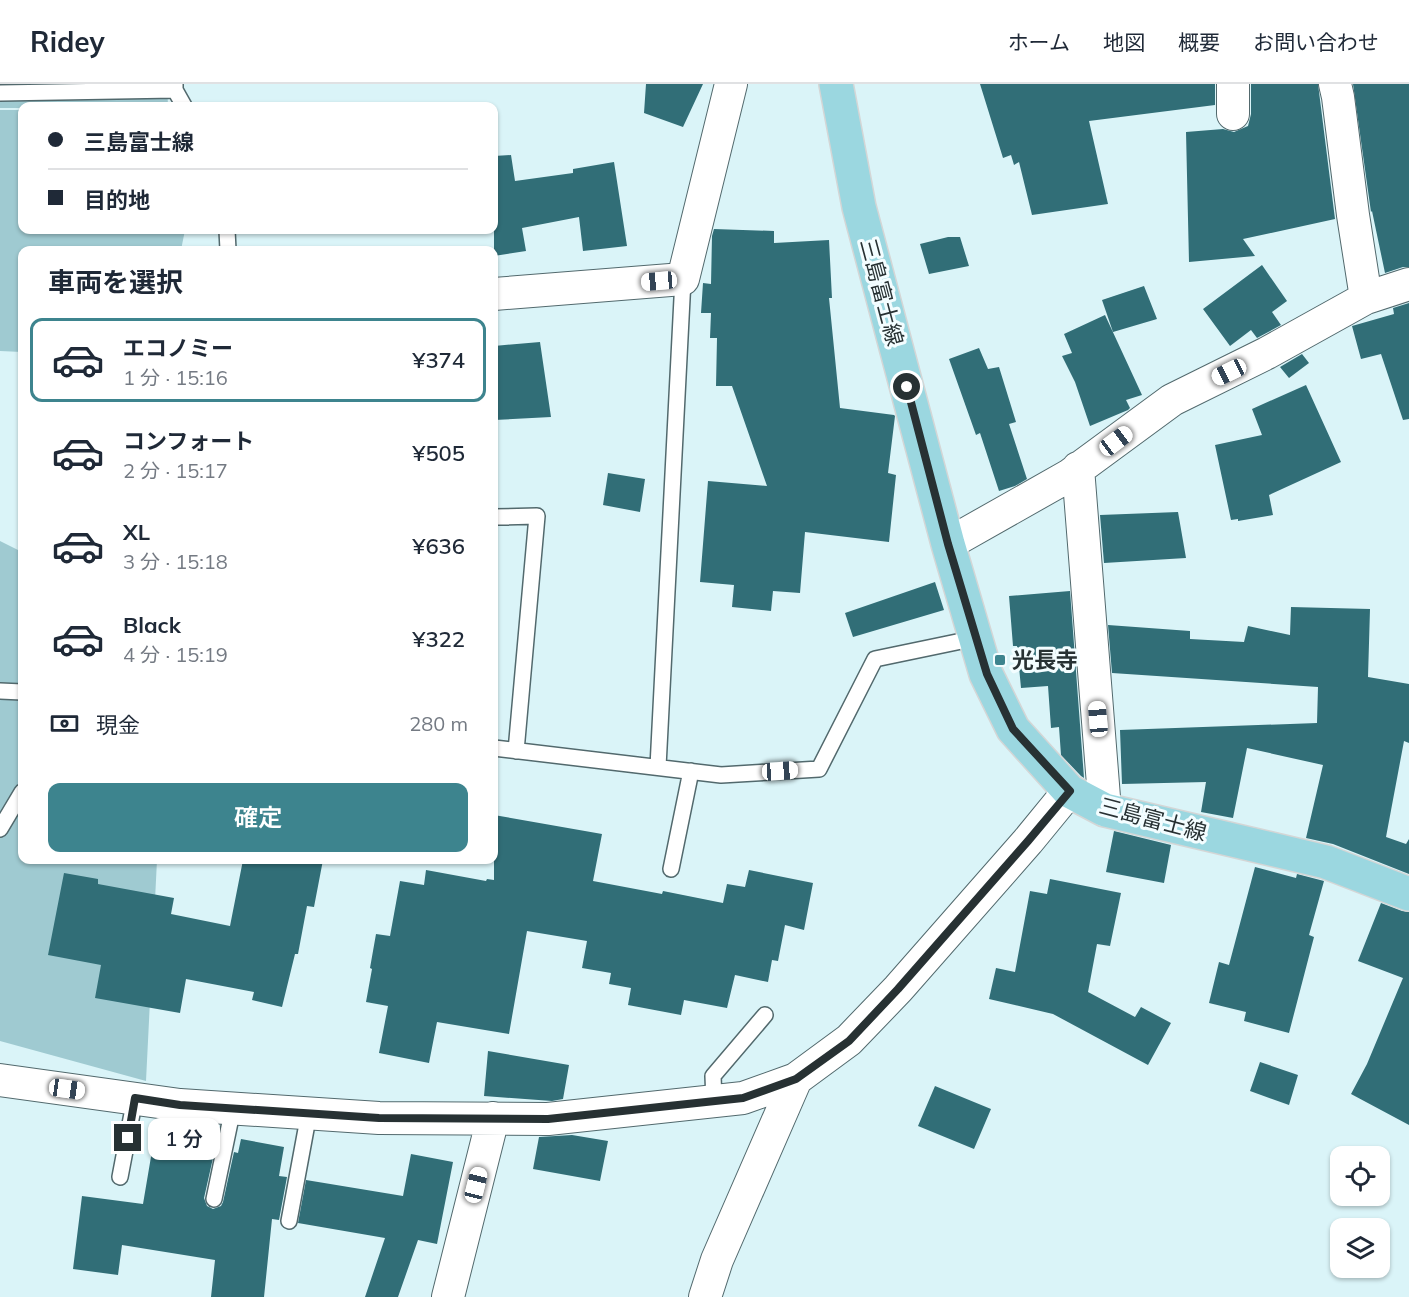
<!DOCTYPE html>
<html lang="ja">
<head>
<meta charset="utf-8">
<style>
  :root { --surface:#fff; --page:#f6f6f7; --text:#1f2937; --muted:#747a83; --line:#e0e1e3; --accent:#3d848e }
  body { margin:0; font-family:Mulish,"Noto Sans JP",sans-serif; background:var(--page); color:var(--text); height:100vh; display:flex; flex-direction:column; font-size:22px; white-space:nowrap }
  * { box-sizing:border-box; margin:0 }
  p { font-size:20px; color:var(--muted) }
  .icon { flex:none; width:33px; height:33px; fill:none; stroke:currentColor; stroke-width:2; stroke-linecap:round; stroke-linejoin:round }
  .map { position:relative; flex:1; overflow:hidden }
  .details { position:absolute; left:18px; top:162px; width:480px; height:618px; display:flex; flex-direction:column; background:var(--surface); border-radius:12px; box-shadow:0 2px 4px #0004 }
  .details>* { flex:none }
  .hud { position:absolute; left:18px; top:18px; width:480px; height:132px; border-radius:12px; box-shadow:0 2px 4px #0004; display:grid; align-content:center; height:132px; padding:0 30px; background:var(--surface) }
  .fabs { position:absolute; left:1330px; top:1062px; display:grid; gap:12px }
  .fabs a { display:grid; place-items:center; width:60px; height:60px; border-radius:12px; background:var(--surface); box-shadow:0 2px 4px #0004; font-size:30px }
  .end { position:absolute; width:27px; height:27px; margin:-14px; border:8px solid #273133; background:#fff; box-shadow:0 0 0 3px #fff }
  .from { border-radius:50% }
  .bubble { position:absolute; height:42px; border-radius:12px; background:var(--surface); box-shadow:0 2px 4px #0004; font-size:20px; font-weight:600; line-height:42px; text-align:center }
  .car { position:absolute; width:18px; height:36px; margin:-18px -9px; border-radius:8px; box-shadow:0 0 4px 2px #0007; background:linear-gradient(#fff 24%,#345 0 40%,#fff 0 76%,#345 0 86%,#fff 0) }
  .hud b { display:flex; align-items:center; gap:21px; height:57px; font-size:22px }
  .hud b+b { border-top:2px solid var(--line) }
  .hud i { width:15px; height:15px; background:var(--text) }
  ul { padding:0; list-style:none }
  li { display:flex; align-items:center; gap:18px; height:84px; margin:0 12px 9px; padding:0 18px; border:3px solid transparent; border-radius:12px }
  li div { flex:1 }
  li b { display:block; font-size:22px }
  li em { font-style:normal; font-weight:600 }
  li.selected { border-color:var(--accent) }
  li>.icon { width:54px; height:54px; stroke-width:1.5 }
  h2 { padding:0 30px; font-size:27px; line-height:72px }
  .pay { display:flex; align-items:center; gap:15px; height:66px; padding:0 30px; font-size:22px }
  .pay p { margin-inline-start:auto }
  .action { display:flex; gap:12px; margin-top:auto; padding:12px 30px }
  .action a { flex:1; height:69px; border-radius:12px; background:var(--accent); color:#fff; font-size:24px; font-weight:600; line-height:69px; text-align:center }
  header { display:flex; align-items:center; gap:36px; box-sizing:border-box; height:84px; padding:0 30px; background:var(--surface); border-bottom:2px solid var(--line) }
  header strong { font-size:28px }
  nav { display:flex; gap:33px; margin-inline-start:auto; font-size:21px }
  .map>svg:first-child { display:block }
</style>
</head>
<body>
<header>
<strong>Ridey</strong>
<nav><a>ホーム</a><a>地図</a><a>概要</a><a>お問い合わせ</a></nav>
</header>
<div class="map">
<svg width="1409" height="1213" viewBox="0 0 1409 1213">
  <rect width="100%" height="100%" fill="#daf4f8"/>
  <path fill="#9fcad1" d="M0 0H167L168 22H22V24H0Z
    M0 26H22V146H185L181 166H22V268L0 267Z
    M0 457 22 468V776H157L146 997 0 957Z"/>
  <path fill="#316e77" d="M646 0H703L683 43 644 29Z
    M980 0H1215V21L1089 37 1108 120 1032 131 1019 78 1014 81 1011 71 1003 74Z
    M1251 0H1318L1335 135 1243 155 1255 172 1189 178 1186 48 1223 45 1234 48 1248 42 1251 30Z
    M1353 0H1409V183H1403L1385 189 1372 127 1371 128Z
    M511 71 515 97 573 89V85L614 78 627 162 583 167 579 133 522 144 526 167 494 172V72Z
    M714 145 774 147V159L829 156 832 214H829L840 324 894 331 895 332 888 389 896 391 889 458 805 448 800 509 773 507 771 527 732 523 734 501 700 498 708 397 767 402 732 302H716L717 254H710L711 229H701L703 199 711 200 712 152Z
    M948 153H960L969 182 929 190 920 160Z
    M1262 181 1287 217 1272 228 1281 241 1257 254 1251 246 1230 262 1203 225Z
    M1144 202 1157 235 1113 248 1102 216Z
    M1409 219V335L1403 336 1381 270 1361 275 1352 242 1394 230 1393 224Z
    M1105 231 1142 311 1126 316 1130 324 1128 326 1090 342 1075 298 1062 272 1072 269 1064 250Z
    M540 258 551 333 494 336V262Z
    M979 264 988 285 999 283 1016 338 1009 340 1027 395 1015 402 999 407 980 349 976 351 949 275Z
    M1302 270 1309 279 1289 294 1280 283Z
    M1306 301 1341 378 1269 411 1273 431 1238 437V435L1231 436 1215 361 1262 351 1252 325Z
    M608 389 645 395 640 428 603 421Z
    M1178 428 1186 474 1104 479 1100 431Z
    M935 498 944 526 853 553 845 529Z
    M1070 507 1084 694 1081 692 1061 671 1059 643 1051 644 1048 602 1021 604 1017 562H1013L1009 512Z
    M1291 523 1370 525 1368 593 1409 600V659L1404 657 1386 753 1406 760 1409 755V790L1333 760 1306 754 1323 681 1247 664 1233 734 1201 728 1206 698 1122 700 1120 646 1317 639 1318 603 1112 589 1108 541 1190 547V555L1244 558 1248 542 1290 551Z
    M494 731 602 750 593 797 662 810 663 807 723 819 727 800 745 803 749 786 813 799 804 846 785 841 778 877 772 876 768 898 735 891 727 924 684 916 681 931 628 921 631 904 609 900 611 889 582 884 587 857 527 847 509 950 437 938 429 979 379 969 388 922 366 918 372 885 370 884 376 850 390 852 400 797 424 801 426 786 486 797 487 795 494 796Z
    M1114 747 1171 761 1164 799 1106 788Z
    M243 776H323L314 823 307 822 298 870H295L282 923 252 916 254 908 186 895 180 929 95 914 101 881 48 871 64 789 98 795V800L174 814 171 830 230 842Z
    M1255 783 1296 794 1297 790 1324 797 1309 851 1314 853 1289 949 1244 937 1246 928 1209 919 1219 878 1229 881Z
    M1050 795 1121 809 1110 862 1097 860 1088 908 1135 933 1141 923 1171 939 1148 981 1053 930 989 915 996 884 1015 888 1030 807 1047 810Z
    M1381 819 1402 827 1409 828V1041L1351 1010 1367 980 1403 894 1358 877Z
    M488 967 569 981 563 1015 552 1017 484 1012Z
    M1260 978 1298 991 1289 1021 1250 1007Z
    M935 1002 991 1025 974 1065 918 1042Z
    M572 1051 608 1057 600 1097 533 1085 539 1053Z
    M154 1055 215 1065 204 1114 207 1122 213 1125 221 1122 223 1118 234 1068 238 1069 241 1055 284 1063 279 1092 287 1093 279 1136 272 1135 264 1213H211L215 1176 122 1161 118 1191 73 1185 82 1112 143 1120Z
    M411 1070 453 1078 437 1160 418 1156 398 1213H365L385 1154 298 1139 306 1096 403 1112Z"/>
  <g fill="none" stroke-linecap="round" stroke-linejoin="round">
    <g stroke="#52696d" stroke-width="18">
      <path id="lane" d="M175 0V6L184 22
        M0 9 175 6
        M227 146 228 166
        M494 433 537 432 516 667
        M0 607 22 608
        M494 664 721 691 819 685 875 575 976 554
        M658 683 683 195
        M0 745 22 708
        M671 785 691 687
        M714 1017 713 992 765 931
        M120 1093 135 1014
        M214 1115 233 1024
        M289 1137 309 1029"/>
    </g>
    <g stroke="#52696d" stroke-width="34">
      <path id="street" d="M1233 0V30
        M1335 0 1338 13 1353 131 1366 214
        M494 210 683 195 731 0
        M1078 384 1105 726
        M948 460 1070 391 1172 316 1267 269 1366 214 1409 200
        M0 996 180 1021 379 1034 548 1035 743 1014 796 995 849 956 898 905 1028 757 1069 707
        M448 1213 493 1034
        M705 1213 717 1176 796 995"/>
    </g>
    <g stroke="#d4d6d6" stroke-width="36">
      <path id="primary" d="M836 0 859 123 948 460 986 590 1013 645 1069 707 1105 726 1326 778 1409 810"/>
    </g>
    <use href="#lane" stroke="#fff" stroke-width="15"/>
    <use href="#street" stroke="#fff" stroke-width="32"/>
    <use href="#primary" stroke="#9bd7e0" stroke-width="33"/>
  </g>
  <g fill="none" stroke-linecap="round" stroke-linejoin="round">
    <path stroke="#273133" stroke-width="8" d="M128 1054 135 1014 180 1021 379 1034 548 1035 743 1014 796 995 849 957 898 905 1028 757 1070 707 1013 645 987 590 948 460 907 303"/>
  </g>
  <rect fill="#3d848e" stroke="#f3fdff" stroke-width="2" x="994" y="570" width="12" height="12" rx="3"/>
  <g text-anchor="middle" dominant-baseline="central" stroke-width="6" stroke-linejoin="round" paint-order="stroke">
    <g font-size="22" fill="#273133" stroke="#f3fdff">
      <text transform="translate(882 208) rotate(75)">三島富士線</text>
      <text transform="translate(1153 735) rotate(15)">三島富士線</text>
    </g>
    <g font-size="22" font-weight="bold" fill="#273133" stroke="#f3fdff" text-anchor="start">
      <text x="1012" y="576">光長寺</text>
    </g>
  </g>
</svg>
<div class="fabs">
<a><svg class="icon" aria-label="locate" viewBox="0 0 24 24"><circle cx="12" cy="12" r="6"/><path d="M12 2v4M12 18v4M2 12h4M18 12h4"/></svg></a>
<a><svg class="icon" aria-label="layers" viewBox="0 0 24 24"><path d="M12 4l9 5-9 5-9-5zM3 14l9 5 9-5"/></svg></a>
</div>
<i class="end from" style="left:907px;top:303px"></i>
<i class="end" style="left:128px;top:1054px"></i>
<div class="bubble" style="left:148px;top:1034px;width:72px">1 分</div>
<i class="car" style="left:659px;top:197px;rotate:265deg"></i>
<i class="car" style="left:1229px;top:288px;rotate:244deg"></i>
<i class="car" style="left:1116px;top:357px;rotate:53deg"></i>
<i class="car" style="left:1098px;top:635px;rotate:355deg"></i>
<i class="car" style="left:780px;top:687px;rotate:86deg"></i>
<i class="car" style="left:67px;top:1005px;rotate:98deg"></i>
<i class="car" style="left:476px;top:1101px;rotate:14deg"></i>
<div class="hud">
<b><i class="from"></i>三島富士線</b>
<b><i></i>目的地</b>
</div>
<section class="details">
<h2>車両を選択</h2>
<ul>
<li class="selected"><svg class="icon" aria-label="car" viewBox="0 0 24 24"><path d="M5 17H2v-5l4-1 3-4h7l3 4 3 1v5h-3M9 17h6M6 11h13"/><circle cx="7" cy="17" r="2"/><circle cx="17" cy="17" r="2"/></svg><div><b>エコノミー</b><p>1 分 · 15:16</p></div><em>¥374</em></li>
<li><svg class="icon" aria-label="car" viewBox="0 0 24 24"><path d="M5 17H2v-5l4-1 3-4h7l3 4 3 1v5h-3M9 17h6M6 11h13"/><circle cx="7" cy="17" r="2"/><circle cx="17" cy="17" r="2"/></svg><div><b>コンフォート</b><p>2 分 · 15:17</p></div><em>¥505</em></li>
<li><svg class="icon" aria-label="car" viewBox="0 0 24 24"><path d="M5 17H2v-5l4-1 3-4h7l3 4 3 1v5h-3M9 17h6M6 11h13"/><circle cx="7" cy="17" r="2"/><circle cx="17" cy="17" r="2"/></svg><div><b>XL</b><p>3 分 · 15:18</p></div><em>¥636</em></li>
<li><svg class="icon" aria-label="car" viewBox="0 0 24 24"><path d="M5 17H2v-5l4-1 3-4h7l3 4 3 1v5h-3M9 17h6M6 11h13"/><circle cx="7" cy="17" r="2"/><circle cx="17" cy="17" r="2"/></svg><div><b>Black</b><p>4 分 · 15:19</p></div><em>¥322</em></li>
</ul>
<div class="pay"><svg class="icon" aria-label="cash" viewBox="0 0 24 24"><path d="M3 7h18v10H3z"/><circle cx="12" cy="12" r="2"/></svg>現金<p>280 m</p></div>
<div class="action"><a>確定</a></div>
</section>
</div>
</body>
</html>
